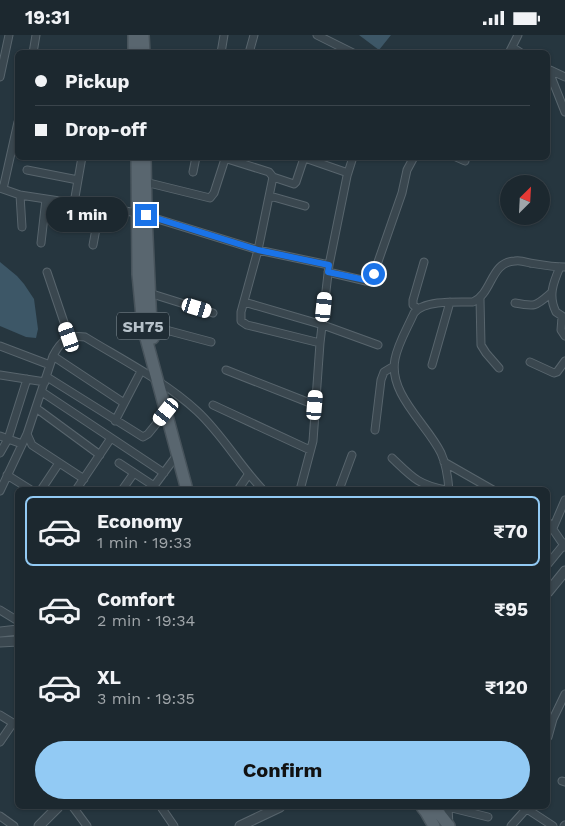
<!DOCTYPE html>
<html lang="en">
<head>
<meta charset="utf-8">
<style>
  :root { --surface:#1c282f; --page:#253037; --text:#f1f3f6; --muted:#a0a6aa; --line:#3a444b; --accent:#92caf4 }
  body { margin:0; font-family:"Work Sans",sans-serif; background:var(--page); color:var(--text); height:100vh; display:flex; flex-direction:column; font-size:19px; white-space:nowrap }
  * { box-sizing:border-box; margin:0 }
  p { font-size:16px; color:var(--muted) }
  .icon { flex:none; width:28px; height:28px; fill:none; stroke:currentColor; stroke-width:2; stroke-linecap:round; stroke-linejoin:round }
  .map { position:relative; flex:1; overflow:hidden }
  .sheet { position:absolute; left:15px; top:452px; width:535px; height:322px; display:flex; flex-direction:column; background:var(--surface); border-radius:8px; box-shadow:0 1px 4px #0004,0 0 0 1px var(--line) }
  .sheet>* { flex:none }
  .banner { position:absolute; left:15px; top:15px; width:535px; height:110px; border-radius:8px; box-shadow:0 1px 4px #0004,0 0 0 1px var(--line); display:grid; align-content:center; height:110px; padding:0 20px; background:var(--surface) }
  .needle { width:32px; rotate:24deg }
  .controls { position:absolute; left:500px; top:140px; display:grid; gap:10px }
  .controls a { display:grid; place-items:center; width:50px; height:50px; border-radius:50%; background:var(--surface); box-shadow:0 1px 4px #0004,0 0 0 1px var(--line); font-size:25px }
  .end { position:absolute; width:22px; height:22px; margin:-11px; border:6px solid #1a73e8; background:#fff; box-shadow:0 0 0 2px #fff }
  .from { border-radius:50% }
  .bubble { position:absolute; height:35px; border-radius:18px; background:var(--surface); box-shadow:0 1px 4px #0004,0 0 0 1px var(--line); font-size:16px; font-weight:700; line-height:35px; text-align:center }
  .car { position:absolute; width:15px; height:30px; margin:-15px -8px; border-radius:6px; box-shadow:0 0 4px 1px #0007; background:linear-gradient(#fff 24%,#345 0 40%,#fff 0 76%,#345 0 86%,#fff 0) }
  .banner b { display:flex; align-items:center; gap:18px; height:48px; font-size:19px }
  .banner b+b { border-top:1px solid var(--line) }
  .banner i { width:12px; height:12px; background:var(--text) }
  ul { padding:9px 0 0; list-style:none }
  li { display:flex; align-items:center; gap:15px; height:70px; margin:0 10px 8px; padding:0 10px; border:2px solid transparent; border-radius:8px }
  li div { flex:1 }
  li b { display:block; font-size:19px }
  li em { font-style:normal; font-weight:700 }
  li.on { border-color:var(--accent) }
  li>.icon { width:45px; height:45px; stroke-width:1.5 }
  .cta { display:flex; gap:10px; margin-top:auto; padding:10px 20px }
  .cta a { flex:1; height:58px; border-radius:30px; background:var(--accent); color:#111; font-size:20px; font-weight:700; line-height:58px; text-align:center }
  .status { display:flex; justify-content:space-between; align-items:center; height:35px; padding:0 25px; background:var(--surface); direction:ltr }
  .status svg { height:14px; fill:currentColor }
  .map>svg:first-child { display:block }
</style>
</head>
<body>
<div class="status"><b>19:31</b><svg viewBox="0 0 49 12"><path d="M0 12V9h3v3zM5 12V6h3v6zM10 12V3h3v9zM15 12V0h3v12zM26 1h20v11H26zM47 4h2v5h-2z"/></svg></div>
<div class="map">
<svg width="565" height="791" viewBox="0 0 565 791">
  <rect width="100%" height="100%" fill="#26363f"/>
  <path fill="#3d5767" d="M359 0H391L379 15Z
    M0 227 17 241 24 249 34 264 38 294 36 303 26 302 0 291Z"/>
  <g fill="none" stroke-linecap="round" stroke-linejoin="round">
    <g stroke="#58656d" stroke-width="9">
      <path id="minor" d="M317 0 353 18
        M512 12 521 18
        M33 18 36 0
        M221 18 224 0
        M249 18 254 0
        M509 18 518 0
        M548 34 565 77
        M548 34 565 42
        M0 42 9 0
        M221 122 269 137 273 142 258 215 241 277V286L247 290 320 308
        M302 122 348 138
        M456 122 465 126
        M27 135 78 145
        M193 137 196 122
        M273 142 294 149 296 147 304 123
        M145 147 210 163 214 158 225 124
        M0 153 20 160 138 178 258 215 329 230
        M3 154 18 87
        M20 160 22 192
        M270 161 305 171
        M74 168 82 122
        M41 208 46 164
        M93 210 100 172
        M560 232C553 248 548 261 556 277L565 283
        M47 237 69 302
        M328 237 366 246H370L372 244 402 158 407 135 414 122
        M149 258 213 278
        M480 264 481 310 486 318 499 333
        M244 267 323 290 378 310
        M515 268C536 272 536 271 551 258
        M417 273 413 270V265L424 227
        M562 282 561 295 565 301
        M151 291 211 307
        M0 311 50 330
        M53 321 124 368
        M530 327 554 338 557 337 565 326
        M432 330 450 267
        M226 335 315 370
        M0 340 45 347
        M47 342 143 402 148 399 166 377
        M42 357 164 438
        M213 370 310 415
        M36 373 100 420
        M115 386 141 336
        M375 395 381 345 384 337 394 331
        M27 399 32 410 84 444
        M0 401 22 409
        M0 418 8 404 27 344
        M392 423C412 442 418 450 446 455
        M444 427 493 455
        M119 428 154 451
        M7 440 31 455
        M41 455 59 428
        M76 455 111 403
        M122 455 134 438
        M151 455 177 420
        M238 455 248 440
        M300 455 313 406 320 308 329 230 347 141 353 122
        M339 455 352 420
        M449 455C448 442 446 429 441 418 427 389 388 359 395 324 398 308 408 292 414 278 424 265 457 267 473 267 493 258 490 227 515 226 520 225 526 227 530 228 542 230 553 232 565 232
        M0 456 27 399 53 321C60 307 68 299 85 302 121 324 166 347 197 376 222 399 239 430 263 455
        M548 487 565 512
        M553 493 565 465
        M548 529 565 508
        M0 575 18 586
        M0 680 18 691
        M548 702 553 684 565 659
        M0 707 13 688
        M562 746 565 747
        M73 772 87 791
        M161 772 174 791
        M527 774 553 791
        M0 781 14 791
        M449 791 448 772 488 782
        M511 791 528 772
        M564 791 565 790"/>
    </g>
    <g stroke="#58656d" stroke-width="11">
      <path id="tertiary" d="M548 557 565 536
        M0 597 18 595
        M0 607 18 606
        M39 791 58 772
        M240 791 280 772"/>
    </g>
    <g stroke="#47535b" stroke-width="14">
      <path id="primary" d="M143 0 144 18
        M134 18V0
        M137 122 138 239 143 292 187 455
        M145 122 146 180 151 291 153 303
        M422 772 426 777 434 791
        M434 772 449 791"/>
    </g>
    <use href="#minor" stroke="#3a474f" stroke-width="7"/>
    <use href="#tertiary" stroke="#3a474f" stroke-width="9"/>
    <use href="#primary" stroke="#59666f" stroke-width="11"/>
  </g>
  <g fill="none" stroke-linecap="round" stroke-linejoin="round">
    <path stroke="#1a73e8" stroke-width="6" d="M146 180 258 215 329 230 328 237 370 246 374 239"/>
  </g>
  <g text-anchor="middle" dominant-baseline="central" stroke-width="5" stroke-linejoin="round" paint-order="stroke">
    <rect fill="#1f2c34" stroke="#89959d" stroke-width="1" x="117" y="277.5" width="52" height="27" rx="4"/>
    <g font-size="16" font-weight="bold" fill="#b7c2ca">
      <text x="143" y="291">SH75</text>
    </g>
  </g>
</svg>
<div class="controls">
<a><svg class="needle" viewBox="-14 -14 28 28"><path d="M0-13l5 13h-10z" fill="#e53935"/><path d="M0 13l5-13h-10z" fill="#a0a6aa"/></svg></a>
</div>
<i class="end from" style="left:374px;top:239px"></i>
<i class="end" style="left:146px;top:180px"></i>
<div class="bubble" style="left:46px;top:162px;width:82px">1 min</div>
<i class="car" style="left:324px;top:272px;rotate:6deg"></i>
<i class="car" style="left:197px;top:273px;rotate:107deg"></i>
<i class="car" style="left:69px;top:302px;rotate:341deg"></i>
<i class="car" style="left:315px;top:370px;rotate:5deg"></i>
<i class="car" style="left:166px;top:377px;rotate:219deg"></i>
<div class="banner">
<b><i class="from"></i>Pickup</b>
<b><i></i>Drop-off</b>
</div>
<section class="sheet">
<ul>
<li class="on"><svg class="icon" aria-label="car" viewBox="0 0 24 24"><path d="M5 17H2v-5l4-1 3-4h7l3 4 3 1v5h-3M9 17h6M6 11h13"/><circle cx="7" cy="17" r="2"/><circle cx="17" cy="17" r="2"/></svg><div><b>Economy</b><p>1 min · 19:33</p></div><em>₹70</em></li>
<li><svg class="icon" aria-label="car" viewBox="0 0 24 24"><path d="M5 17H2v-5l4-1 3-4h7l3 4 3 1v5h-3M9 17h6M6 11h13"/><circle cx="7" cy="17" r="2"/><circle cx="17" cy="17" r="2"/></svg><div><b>Comfort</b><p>2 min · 19:34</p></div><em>₹95</em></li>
<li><svg class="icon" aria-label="car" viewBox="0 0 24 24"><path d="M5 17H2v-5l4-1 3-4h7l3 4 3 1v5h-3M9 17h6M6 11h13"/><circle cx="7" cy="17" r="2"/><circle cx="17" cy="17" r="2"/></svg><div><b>XL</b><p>3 min · 19:35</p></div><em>₹120</em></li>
</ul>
<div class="cta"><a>Confirm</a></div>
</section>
</div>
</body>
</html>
